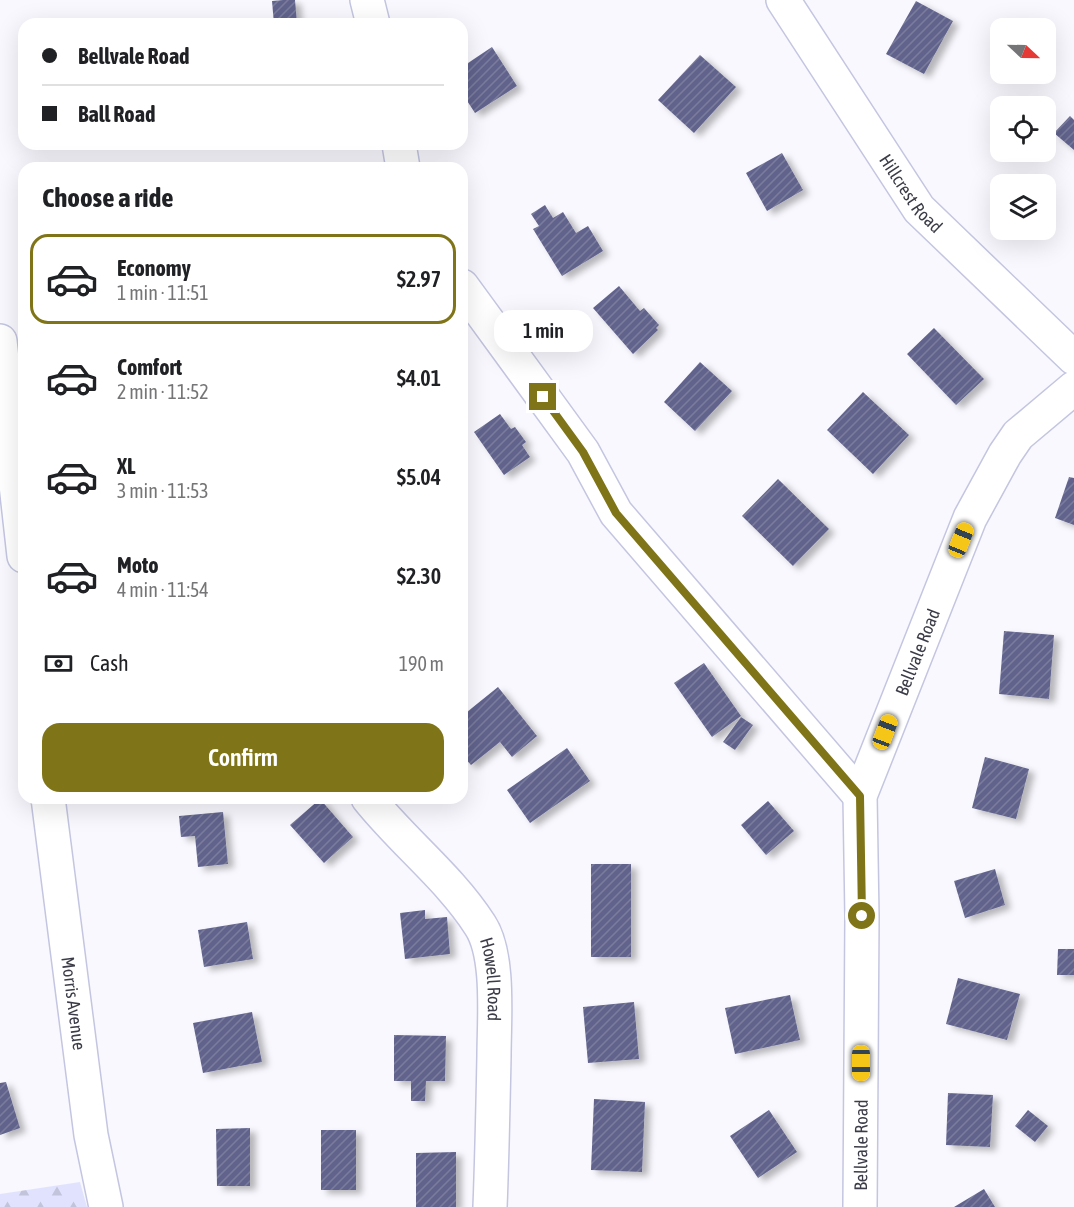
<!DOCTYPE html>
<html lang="en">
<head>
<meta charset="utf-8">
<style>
  :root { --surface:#fff; --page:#f2f2f2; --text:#202124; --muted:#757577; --line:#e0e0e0; --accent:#7f7417 }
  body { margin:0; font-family:"Asap Condensed",sans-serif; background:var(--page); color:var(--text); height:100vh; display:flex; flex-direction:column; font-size:22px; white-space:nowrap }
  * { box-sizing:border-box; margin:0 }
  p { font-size:20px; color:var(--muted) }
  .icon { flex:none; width:33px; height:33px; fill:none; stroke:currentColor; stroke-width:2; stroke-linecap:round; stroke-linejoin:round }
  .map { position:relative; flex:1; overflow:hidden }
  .drawer { position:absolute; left:18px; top:162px; width:450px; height:642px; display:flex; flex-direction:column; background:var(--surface); border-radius:18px; box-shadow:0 6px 24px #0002 }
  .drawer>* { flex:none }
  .hud { position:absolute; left:18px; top:18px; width:450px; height:132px; border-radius:18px; box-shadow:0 6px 24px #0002; display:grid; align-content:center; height:132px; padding:0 24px; background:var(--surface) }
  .needle { width:39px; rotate:112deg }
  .tools { position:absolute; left:990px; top:18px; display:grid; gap:12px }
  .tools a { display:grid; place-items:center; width:66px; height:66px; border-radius:12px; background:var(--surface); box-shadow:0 6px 24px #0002; font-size:30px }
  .end { position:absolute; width:27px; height:27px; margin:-14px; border:8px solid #7f7417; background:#fff; box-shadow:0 0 0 3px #fff }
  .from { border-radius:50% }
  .bubble { position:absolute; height:42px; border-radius:18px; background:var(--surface); box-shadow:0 6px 24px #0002; font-size:20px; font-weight:600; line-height:42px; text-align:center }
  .car { position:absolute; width:18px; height:36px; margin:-18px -9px; border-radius:8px; box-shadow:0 0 4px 2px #0007; background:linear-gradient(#f5c518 24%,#345 0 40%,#f5c518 0 76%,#345 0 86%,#f5c518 0) }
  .hud b { display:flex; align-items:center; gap:21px; height:57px; font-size:22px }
  .hud b+b { border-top:2px solid var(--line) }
  .hud i { width:15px; height:15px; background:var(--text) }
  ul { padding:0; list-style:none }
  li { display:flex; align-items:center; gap:18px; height:90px; margin:0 12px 9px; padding:0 12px; border:3px solid transparent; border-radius:18px }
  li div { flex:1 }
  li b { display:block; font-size:22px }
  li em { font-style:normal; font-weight:600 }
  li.active { border-color:var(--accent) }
  li>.icon { width:54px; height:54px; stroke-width:1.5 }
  h2 { padding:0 24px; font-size:27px; line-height:72px }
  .pay { display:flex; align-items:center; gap:15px; height:66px; padding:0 24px; font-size:22px }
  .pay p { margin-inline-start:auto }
  .action { display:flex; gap:12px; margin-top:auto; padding:12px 24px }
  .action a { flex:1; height:69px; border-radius:18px; background:var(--accent); color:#fff; font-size:24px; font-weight:600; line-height:69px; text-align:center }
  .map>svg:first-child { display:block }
</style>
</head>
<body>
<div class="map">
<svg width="1074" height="1207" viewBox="0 0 1074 1207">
  <defs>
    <pattern id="forest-firs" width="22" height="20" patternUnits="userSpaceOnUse" patternTransform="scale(1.5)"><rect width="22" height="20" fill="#e1e3fe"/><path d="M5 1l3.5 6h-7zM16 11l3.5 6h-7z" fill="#c2c4db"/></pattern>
    <pattern id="building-hatch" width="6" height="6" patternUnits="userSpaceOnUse" patternTransform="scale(1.5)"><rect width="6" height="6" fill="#62648d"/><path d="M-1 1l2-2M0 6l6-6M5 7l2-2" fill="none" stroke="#7a7c9c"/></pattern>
    <filter id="shadow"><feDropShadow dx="6" dy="4" stdDeviation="3" flood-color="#0004"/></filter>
  </defs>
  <rect width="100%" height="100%" fill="#f8f8fe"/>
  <path fill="url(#forest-firs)" d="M80 1182 87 1207H0V1194Z"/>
  <path fill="url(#building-hatch)" filter="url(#shadow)" d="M283 0H295L297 23 274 24 272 1Z
    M916 1 953 21 924 74 886 54Z
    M492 47 517 86 475 113 462 93V67Z
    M700 55 736 87 694 133 658 100Z
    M1070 116 1074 120V150L1054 133Z
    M782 153 803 190 767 211 746 173Z
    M545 205 553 218 563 212 576 233 588 226 603 251 562 276 533 229 539 226 531 214Z
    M619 286 640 311 644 308 659 325 656 328 658 330 633 354 593 308Z
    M934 328 984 379 956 405 907 354Z
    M700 362 732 391 695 431 664 402Z
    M863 392 909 435 873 474 827 430Z
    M500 414 511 429 515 427 526 442 522 445 530 457 504 475 474 432Z
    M1069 477 1074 478V525L1055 518Z
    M778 479 829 529 793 566 742 516Z
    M1004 631 1054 635 1049 699 999 694Z
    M704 663 741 716 712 737 674 683Z
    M498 687 537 736 512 757 500 742 471 765 462 755V716Z
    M741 717 753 725 735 750 723 742Z
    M567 748 590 781 530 823 507 790Z
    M985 757 1029 769 1016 819 972 808Z
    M320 799 353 837 324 863 290 825Z
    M768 801 794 831 766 855 741 825Z
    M223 812 228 864 198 867 195 836 181 837 179 816Z
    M591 864H631V957H591Z
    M995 869 1005 905 965 918 954 881Z
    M425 910V919L447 917 450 954 405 959 400 913Z
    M247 922 253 959 204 967 198 930Z
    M1058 949H1074V975H1057Z
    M958 978 1020 994 1007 1040 946 1024Z
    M790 995 800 1040 735 1054 725 1008Z
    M634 1002 639 1059 588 1063 583 1007Z
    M252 1012 262 1062 203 1073 193 1023Z
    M394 1035 446 1036 445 1081H426L425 1101H411V1081H394Z
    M6 1082 20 1128 0 1135V1083Z
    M948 1093 993 1095 990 1147 946 1145Z
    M594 1099 645 1102 642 1172 591 1170Z
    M769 1110 797 1152 758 1178 730 1136Z
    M1028 1110 1048 1126 1035 1142 1015 1126Z
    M250 1128V1186H217L216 1129Z
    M321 1130H356V1190H321Z
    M456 1152V1207H416V1153Z
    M984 1189 995 1207H954Z"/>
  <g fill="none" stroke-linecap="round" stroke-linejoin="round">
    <g stroke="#c4c6e1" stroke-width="36">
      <g id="minor">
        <path d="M367 0 373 24"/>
        <path id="s1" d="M783 0 919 209 1074 358"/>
        <path d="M399 144 403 168"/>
        <path d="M462 286 583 452 616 513 860 796"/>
        <path d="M0 341 24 556"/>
        <path id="s2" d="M48 798 91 1135 106 1207"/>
        <path id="s3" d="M368 798C403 842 450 878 480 925 500 955 494 1020 494 1056 493 1106 492 1157 490 1207"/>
        <path id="s4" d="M860 1207 862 917 860 796 970 518 1005 454 1018 435 1074 388"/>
      </g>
    </g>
    <use href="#minor" stroke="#fff" stroke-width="33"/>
  </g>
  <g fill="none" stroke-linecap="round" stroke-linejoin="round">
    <path stroke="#7f7417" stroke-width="8" d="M543 397 583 452 616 513 860 796 862 916"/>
  </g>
  <g text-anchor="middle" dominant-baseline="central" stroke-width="6" stroke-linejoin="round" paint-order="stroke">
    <g font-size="18" fill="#3b3c47" stroke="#fff">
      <text stroke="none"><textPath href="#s1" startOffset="232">Hillcrest Road</textPath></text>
      <text stroke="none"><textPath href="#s4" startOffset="566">Bellvale Road</textPath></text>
      <text stroke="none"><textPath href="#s3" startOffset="226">Howell Road</textPath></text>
      <text stroke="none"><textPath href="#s2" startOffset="207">Morris Avenue</textPath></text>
      <text stroke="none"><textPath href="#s4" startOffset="62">Bellvale Road</textPath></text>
    </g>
  </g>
</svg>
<div class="tools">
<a><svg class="needle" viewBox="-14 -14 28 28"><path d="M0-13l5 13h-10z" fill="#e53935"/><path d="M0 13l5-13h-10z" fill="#757577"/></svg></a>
<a><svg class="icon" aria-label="locate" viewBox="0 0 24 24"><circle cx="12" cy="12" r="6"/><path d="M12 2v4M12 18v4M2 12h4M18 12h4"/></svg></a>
<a><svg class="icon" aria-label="layers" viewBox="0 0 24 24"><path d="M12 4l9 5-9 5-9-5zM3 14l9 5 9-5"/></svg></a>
</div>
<i class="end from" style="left:862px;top:916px"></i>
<i class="end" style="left:543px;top:397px"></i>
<div class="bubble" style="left:494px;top:310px;width:99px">1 min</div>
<i class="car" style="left:961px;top:540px;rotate:22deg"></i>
<i class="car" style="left:885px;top:732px;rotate:21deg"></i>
<i class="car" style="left:861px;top:1063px;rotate:180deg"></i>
<div class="hud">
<b><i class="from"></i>Bellvale Road</b>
<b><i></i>Ball Road</b>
</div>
<section class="drawer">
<h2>Choose a ride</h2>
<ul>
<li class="active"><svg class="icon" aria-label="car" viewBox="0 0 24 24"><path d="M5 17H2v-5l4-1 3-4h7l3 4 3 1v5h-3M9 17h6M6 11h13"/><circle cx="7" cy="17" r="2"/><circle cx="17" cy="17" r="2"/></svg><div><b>Economy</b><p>1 min · 11:51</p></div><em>$2.97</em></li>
<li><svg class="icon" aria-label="car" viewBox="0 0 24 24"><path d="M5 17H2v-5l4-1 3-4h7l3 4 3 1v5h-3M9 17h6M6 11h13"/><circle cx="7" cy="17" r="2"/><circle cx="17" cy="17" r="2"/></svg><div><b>Comfort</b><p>2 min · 11:52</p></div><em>$4.01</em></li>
<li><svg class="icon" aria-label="car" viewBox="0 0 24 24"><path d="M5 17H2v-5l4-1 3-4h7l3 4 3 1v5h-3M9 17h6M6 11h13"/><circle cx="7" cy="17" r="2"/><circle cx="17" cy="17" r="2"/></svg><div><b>XL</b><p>3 min · 11:53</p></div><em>$5.04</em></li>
<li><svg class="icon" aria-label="car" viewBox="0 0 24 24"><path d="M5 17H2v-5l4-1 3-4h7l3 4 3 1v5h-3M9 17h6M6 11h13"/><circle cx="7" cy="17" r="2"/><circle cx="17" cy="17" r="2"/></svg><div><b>Moto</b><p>4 min · 11:54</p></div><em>$2.30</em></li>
</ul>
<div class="pay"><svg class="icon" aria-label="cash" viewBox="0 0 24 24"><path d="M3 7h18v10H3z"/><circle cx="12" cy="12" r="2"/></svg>Cash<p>190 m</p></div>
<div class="action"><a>Confirm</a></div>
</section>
</div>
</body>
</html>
